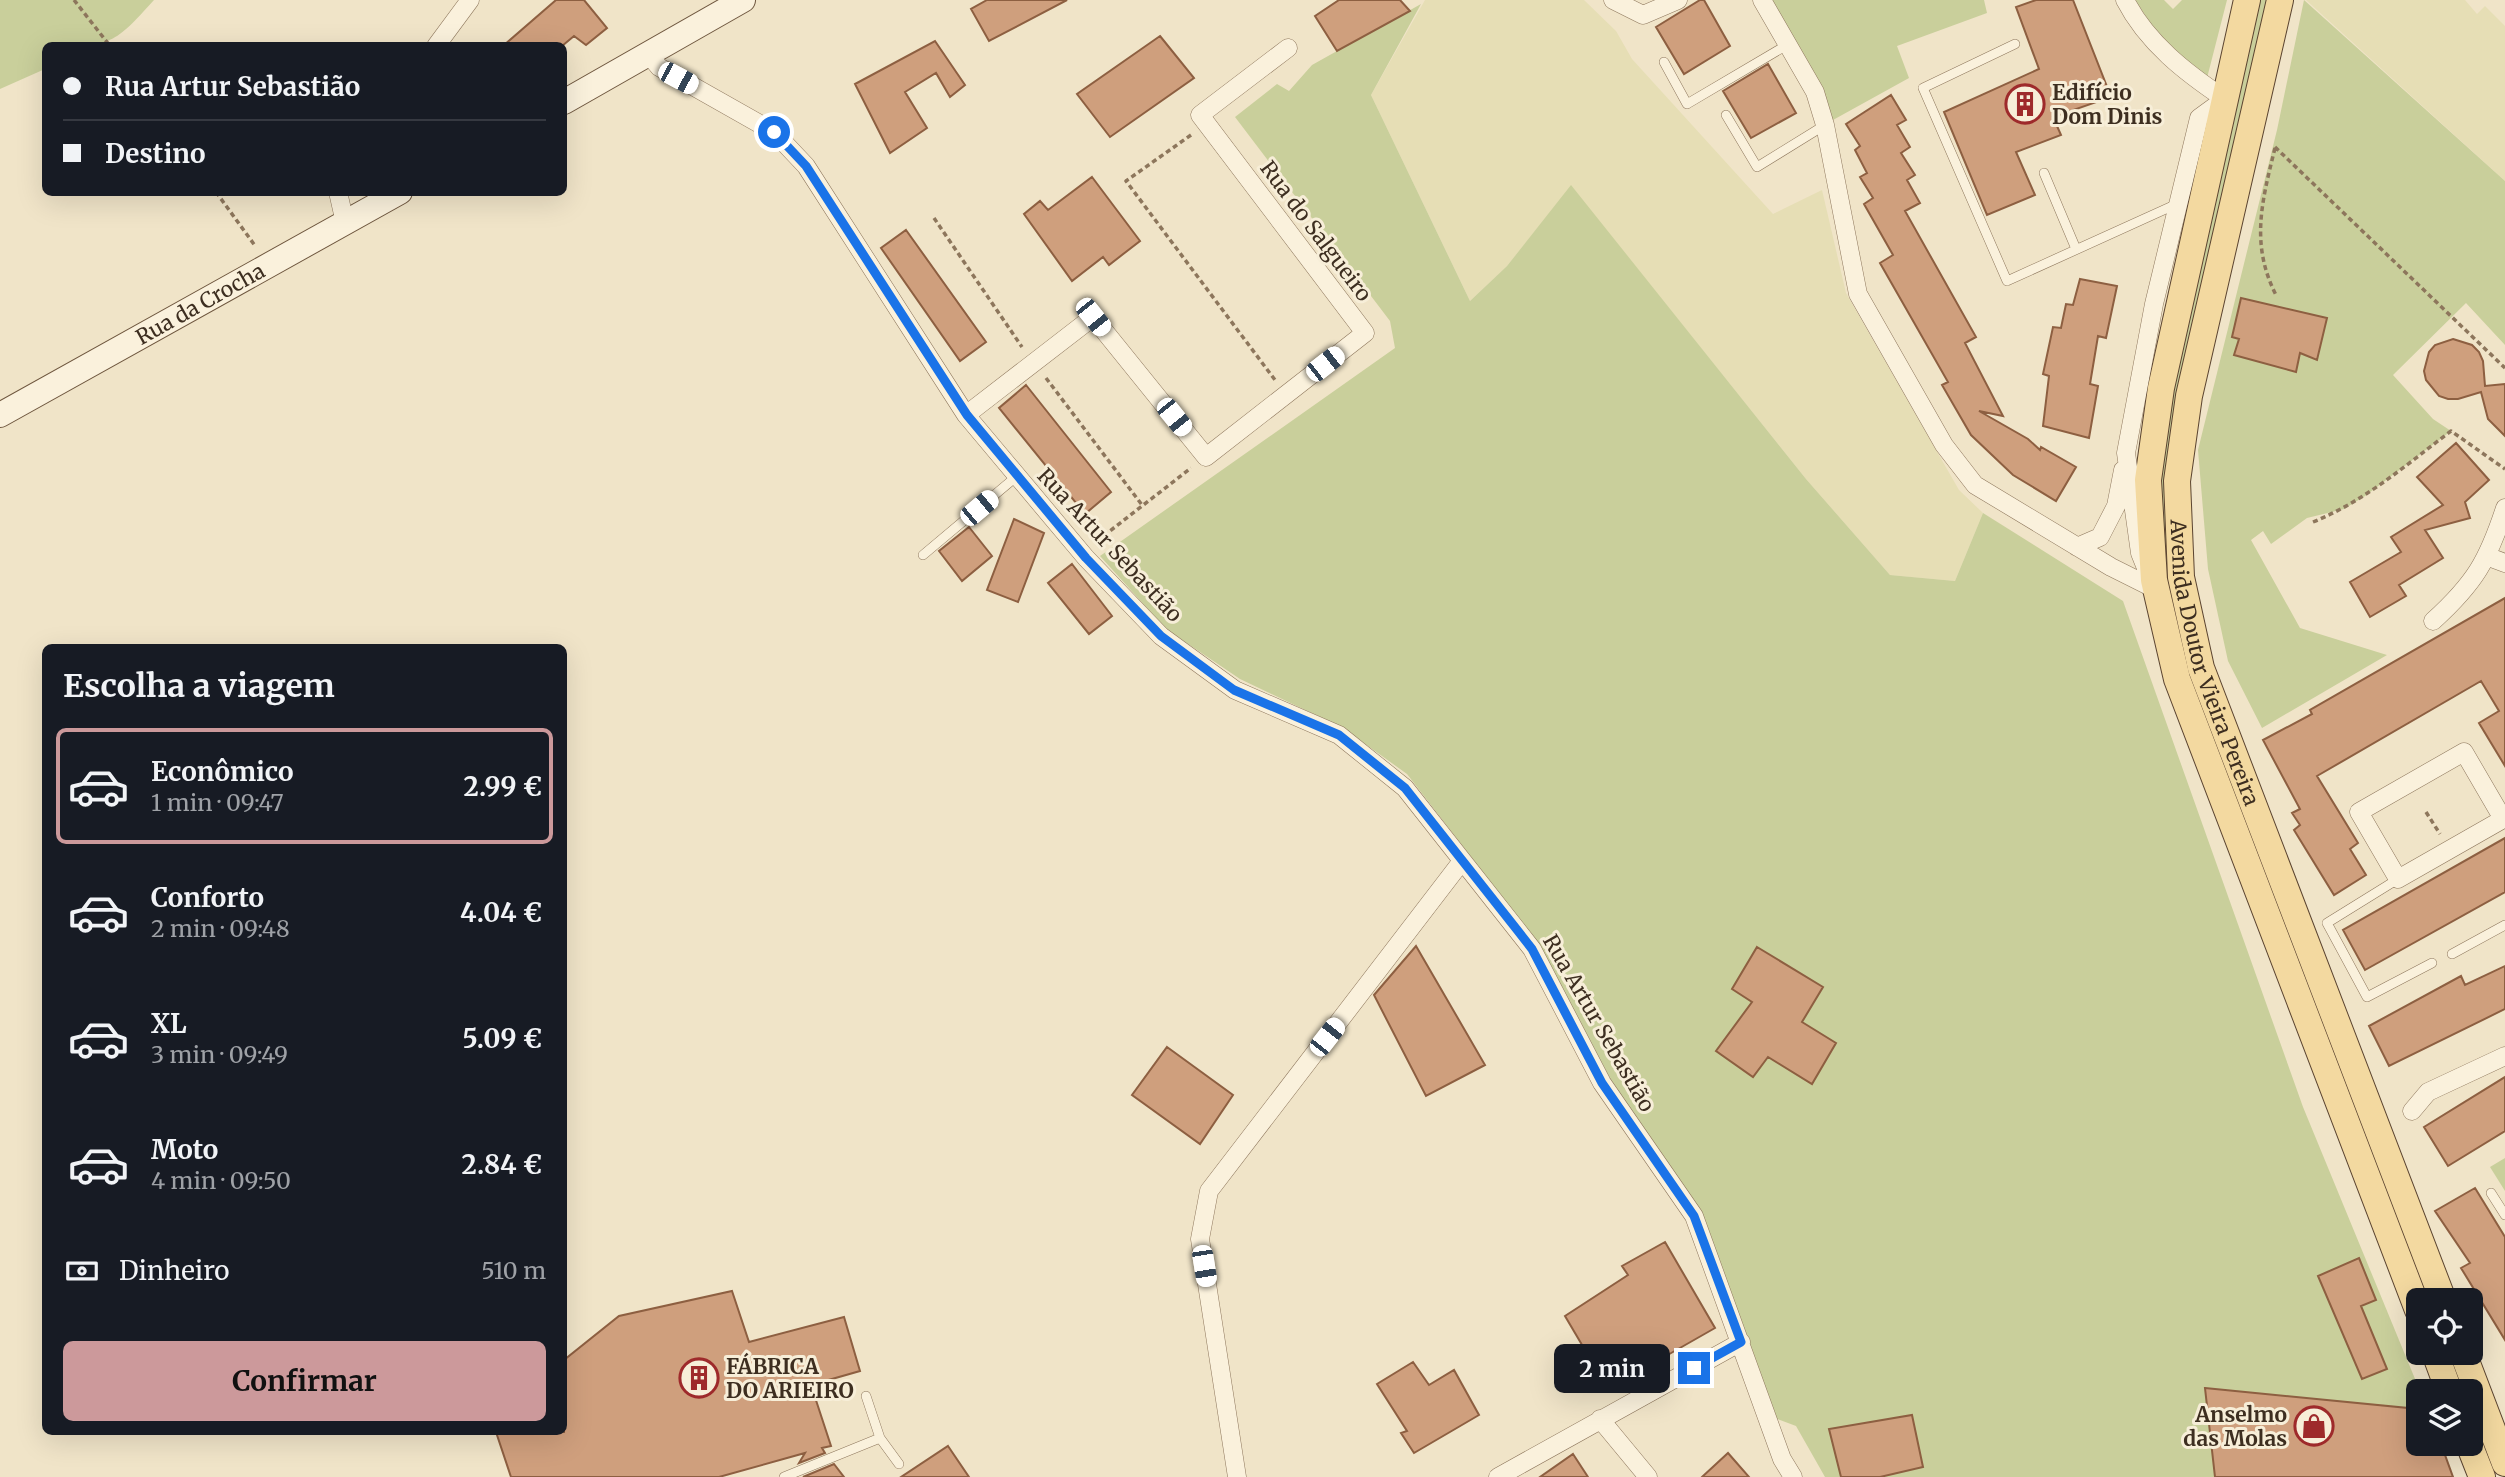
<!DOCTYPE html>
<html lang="pt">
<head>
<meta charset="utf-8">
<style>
  :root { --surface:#171b24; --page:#20242c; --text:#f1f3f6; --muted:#9ea1a6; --line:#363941; --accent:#cc999b }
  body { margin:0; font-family:Merriweather,serif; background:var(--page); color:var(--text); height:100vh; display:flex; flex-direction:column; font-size:26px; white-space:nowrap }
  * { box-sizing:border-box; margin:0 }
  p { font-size:23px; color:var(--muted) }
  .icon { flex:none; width:38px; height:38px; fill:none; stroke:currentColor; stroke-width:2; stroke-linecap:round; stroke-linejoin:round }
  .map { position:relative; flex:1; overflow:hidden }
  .sheet { position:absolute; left:42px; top:644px; width:525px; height:791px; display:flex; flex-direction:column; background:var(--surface); border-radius:10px; box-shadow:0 7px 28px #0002 }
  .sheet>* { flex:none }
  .hud { position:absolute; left:42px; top:42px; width:525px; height:154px; border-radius:10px; box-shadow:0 7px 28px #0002; display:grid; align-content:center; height:154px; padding:0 21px; background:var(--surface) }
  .buttons { position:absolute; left:2406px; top:1288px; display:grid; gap:14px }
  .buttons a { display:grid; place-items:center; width:77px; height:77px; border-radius:10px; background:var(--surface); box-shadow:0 7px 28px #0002; font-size:35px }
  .end { position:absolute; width:32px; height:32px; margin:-16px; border:9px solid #1a73e8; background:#fff; box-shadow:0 0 0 4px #fff }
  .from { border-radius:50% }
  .bubble { position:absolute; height:49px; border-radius:10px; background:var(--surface); box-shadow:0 7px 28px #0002; font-size:23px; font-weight:700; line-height:49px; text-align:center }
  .car { position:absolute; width:21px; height:42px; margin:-21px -10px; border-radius:9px; box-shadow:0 0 5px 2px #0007; background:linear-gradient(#fff 24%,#345 0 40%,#fff 0 76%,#345 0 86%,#fff 0) }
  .hud b { display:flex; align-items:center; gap:24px; height:66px; font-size:26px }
  .hud b+b { border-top:2px solid var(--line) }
  .hud i { width:18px; height:18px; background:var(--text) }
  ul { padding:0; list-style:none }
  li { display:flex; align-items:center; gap:21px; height:116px; margin:0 14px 10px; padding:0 7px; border:4px solid transparent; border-radius:10px }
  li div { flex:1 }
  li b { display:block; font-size:26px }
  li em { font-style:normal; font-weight:700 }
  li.current { border-color:var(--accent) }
  li>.icon { width:63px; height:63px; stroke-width:1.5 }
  h2 { padding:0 21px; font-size:32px; line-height:84px }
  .pay { display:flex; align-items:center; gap:18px; height:77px; padding:0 21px; font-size:26px }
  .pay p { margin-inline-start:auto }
  .button { display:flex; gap:14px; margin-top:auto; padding:14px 21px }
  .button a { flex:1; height:80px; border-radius:10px; background:var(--accent); color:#111; font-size:28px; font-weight:700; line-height:80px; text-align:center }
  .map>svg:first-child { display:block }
</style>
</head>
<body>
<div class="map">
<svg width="2505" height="1477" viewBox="0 0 2505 1477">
  <rect width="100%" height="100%" fill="#f0e4c8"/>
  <path fill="#e6deb5" d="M1425 0H1584L1616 31 1632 59 1773 214 1822 190 1846 293 1959 490 1983 513 1955 581 1890 575 1806 479 1571 186 1507 266 1470 301 1371 95Z
    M2306 0H2465L2477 14 2485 6 2505 26V181Z"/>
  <path fill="#c9cf9b" d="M0 0H154C111 48 109 46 46 46L45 69 0 89Z
    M1768 0H1984L1987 13 1897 46 1909 78 1833 120Z
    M2135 0H2164L2173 9 2182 0H2227L2207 78 2159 36Z
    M2257 0H2268L2172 428 2164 499 2167 548 2431 1300H2424L2190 686 2162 559 2158 500 2165 430Z
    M2304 0 2505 181V345L2466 303 2393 375 2433 419 2451 431 2365 496 2344 509 2307 518 2271 544 2263 531 2251 540 2300 628 2387 655 2262 728 2228 661 2208 569 2198 450 2277 130Z
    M1421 4 1371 95 1470 301 1507 266 1571 185 1806 479 1890 575 1955 581 1983 513 2123 601 2303 1107 2420 1391 2418 1409 2206 1388 2215 1477H1825L1796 1426 1775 1418 1699 1210 1611 1080 1540 946 1407 774 1343 728 1240 679 1166 629 1100 556 1395 348 1390 321 1235 117 1277 84 1289 91 1312 65Z
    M2505 1158V1191L2490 1167Z"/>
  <path fill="#cf9f7d" stroke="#8d5f41" stroke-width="2" d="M556 0H584L607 28 586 45 574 36 562 46H503Z
    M987 0H1067L989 41 971 9Z
    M1339 0H1400L1410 11 1337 51 1315 16Z
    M1700 0H1704L1730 46 1684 74 1656 27Z
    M2036 0H2073L2111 97 2053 117 2061 135 2016 152 2035 195 1987 215 1944 112 2039 69 2016 7Z
    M1160 36 1194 78 1110 137 1077 94Z
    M935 41 965 85 950 97 936 73 905 92 927 128 890 153 855 84Z
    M1768 64 1796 113 1751 138 1723 91Z
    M1891 95 1906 120 1897 125 1910 147 1901 153 1915 175 1907 180 1920 203 1905 211 1976 337 1965 343 2003 416 1979 411 2028 439 2040 450 2041 447 2076 467 2056 501 2013 475 1971 435 1942 385 1948 382 1880 263 1893 255 1864 204 1873 198 1860 177 1867 173 1855 150 1860 146 1846 124Z
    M1092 177 1140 241 1109 265 1103 257 1072 281 1024 214 1040 201 1048 210Z
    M906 230 986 342 960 361 881 248Z
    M2080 279 2117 286 2106 338 2098 336 2090 384 2098 386 2089 438 2043 426 2049 376 2043 374 2053 327 2061 328 2066 304 2073 305Z
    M2241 298 2327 318 2317 360 2300 353 2296 372 2234 355 2239 339 2232 337Z
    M2453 339 2472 345 2479 352 2483 361 2485 386 2505 384V436L2488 419 2481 392 2458 399H2448L2439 396 2426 380 2424 371 2429 352 2435 345Z
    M1026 385 1111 492 1085 514 999 408Z
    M2456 443 2489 480 2465 502 2470 518 2425 530 2443 558 2399 585 2406 596 2370 617 2350 582 2401 552 2391 537 2443 505 2417 477Z
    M1014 519 1044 533 1018 602 987 590Z
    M969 527 992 556 962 581 939 551Z
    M1072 564 1112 616 1089 634 1048 583Z
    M2505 598V766L2479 723 2499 711 2481 681 2317 776 2358 843 2350 849 2366 875 2334 895 2294 830 2300 825 2292 813 2300 809 2263 740 2312 714 2310 710Z
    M2505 838V892L2365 970 2343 930Z
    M1416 946 1485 1065 1426 1096 1374 995Z
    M1757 947 1823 987 1802 1022 1836 1043 1812 1084 1768 1057 1753 1077 1716 1051 1752 1002 1732 989Z
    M2505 966V1009L2389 1066 2369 1026 2461 976 2465 985Z
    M1167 1047 1233 1095 1200 1144 1132 1095Z
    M2505 1077V1131L2448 1166 2424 1127Z
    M2475 1188 2505 1237V1340L2461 1268 2470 1263 2435 1211Z
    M1665 1242 1715 1328 1608 1389 1565 1316 1628 1275 1622 1266Z
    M2359 1258 2376 1300 2361 1306 2387 1369 2362 1379 2318 1276Z
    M732 1291 749 1342 844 1317 860 1371 811 1385 831 1446 822 1448 825 1453 799 1463 805 1453 719 1477H511L496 1432H564V1360L619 1316Z
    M1413 1362 1429 1385 1454 1370 1479 1415 1414 1453 1401 1433 1407 1431 1377 1384Z
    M2205 1388 2418 1409V1444H2441L2453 1477H2215Z
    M1912 1415 1923 1467 1880 1477H1841L1829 1429Z
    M948 1446 969 1477H901Z
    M1728 1453 1749 1477H1702Z
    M1573 1454 1588 1477H1540Z
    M834 1464 844 1477H803Z"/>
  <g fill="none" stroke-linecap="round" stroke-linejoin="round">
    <g stroke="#8d765c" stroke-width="10">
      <path id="lane" d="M2015 44 1923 88 2007 281 2179 203
        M1664 62 1687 104 1787 45
        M1726 115 1757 167 1825 125
        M2044 173 2076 249
        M923 555 1017 476
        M2398 879 2327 923 2367 997 2432 963
        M2452 954 2505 925
        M2491 1193 2505 1215
        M866 1396 880 1438
        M784 1477 880 1438 899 1464"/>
    </g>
    <g stroke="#8d765c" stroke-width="19">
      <path id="street" d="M1613 0 1643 15 1678 0
        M1762 0 1815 92 1825 125 1858 294 1944 445 1975 485 2111 567 2157 590
        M2125 0C2147 43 2186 73 2225 99L2199 118 2154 304 2126 453 2140 553 2146 568
        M436 46 470 0
        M649 55 659 67 774 132 806 166 966 415 1086 558 1161 636 1235 690 1339 735 1405 788 1532 949 1602 1083 1694 1216 1782 1459 1793 1477
        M338 192 345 223
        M966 415 1093 317 1206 457 1365 333 1200 115 1288 48
        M2077 547 2100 537 2116 506 2123 470
        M2489 557 2505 563
        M2433 621C2475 583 2488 560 2505 508
        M2503 819 2464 752 2359 812 2398 879 2505 818
        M2412 1111 2428 1092 2505 1056
        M1600 1419 1648 1477
        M1237 1477 1200 1239 1209 1191 1462 861
        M1498 1477 1741 1342"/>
    </g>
    <g stroke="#6f573f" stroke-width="26">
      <g id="secondary">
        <path d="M564 102 743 0"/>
        <path id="s1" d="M0 415 400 192"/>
      </g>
    </g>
    <g stroke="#5b4430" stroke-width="28">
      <g id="primary">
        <path d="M2247 0 2161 388 2148 480 2154 580 2177 679 2418 1310"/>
        <path id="s2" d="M2280 0 2189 396 2177 481 2181 577 2201 668 2443 1300"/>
        <path d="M2435 1353 2449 1391"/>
        <path d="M2463 1353 2505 1463"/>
        <path d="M2469 1444 2482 1477"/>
      </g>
    </g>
    <path stroke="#8d765c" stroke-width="3.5" stroke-dasharray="5 3.5" stroke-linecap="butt" d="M74 0 110 46
      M1191 135 1126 181 1275 380
      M2275 147 2505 368
      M2275 148C2262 201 2250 244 2276 295
      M216 192 256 247
      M934 218 1022 347
      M1046 378 1142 505
      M2313 522C2365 501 2406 465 2451 431L2505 469
      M1097 541 1191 468
      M2426 812 2440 834"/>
    <use href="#lane" stroke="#faf1dc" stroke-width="9"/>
    <use href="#street" stroke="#faf1dc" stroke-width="18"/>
    <use href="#secondary" stroke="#faf1dc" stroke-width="24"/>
    <use href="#primary" stroke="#f3d9a0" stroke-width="26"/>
  </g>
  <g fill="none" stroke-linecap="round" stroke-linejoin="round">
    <path stroke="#1a73e8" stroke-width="9" d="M774 132 806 166 967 415 1086 558 1161 636 1234 690 1339 735 1405 788 1518 931 1532 949 1602 1083 1694 1216 1741 1342 1694 1368"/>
  </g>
  <defs>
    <g id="building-ring" transform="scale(2.0125)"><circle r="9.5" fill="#f7eed8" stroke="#9e2a2b" stroke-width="1.5"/><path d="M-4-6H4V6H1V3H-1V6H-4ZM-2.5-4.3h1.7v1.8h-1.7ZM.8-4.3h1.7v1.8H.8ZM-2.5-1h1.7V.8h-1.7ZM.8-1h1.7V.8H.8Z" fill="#9e2a2b"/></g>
    <g id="shop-ring" transform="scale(2.0125)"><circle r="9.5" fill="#f7eed8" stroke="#9e2a2b" stroke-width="1.5"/><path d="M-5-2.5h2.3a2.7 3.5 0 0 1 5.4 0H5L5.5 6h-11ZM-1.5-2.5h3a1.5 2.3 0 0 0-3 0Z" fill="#9e2a2b"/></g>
  </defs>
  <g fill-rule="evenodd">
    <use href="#building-ring" x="2025" y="104"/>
    <use href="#building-ring" x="699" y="1378"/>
    <use href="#shop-ring" x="2314" y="1426"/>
  </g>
  <g text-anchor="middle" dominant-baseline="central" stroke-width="6" stroke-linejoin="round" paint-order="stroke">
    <g font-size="21" font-weight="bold" fill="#3d2e20" stroke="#f7eed8" text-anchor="start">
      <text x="2052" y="92">Edifício<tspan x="2052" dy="24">Dom Dinis</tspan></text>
      <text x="726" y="1366">FÁBRICA<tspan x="726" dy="24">DO ARIEIRO</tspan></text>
      <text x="2287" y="1414" text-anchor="end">Anselmo<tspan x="2287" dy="24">das Molas</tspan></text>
    </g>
    <g font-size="21" fill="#3d2e20" stroke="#f7eed8">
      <text transform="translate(1316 231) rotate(53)">Rua do Salgueiro</text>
      <text stroke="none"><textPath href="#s1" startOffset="229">Rua da Crocha</textPath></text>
      <text transform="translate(1110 545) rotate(47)">Rua Artur Sebastião</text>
      <text stroke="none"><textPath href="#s2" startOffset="679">Avenida Doutor Vieira Pereira</textPath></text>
      <text transform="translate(1599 1023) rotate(60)">Rua Artur Sebastião</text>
    </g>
  </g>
</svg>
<div class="buttons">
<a><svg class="icon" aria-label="locate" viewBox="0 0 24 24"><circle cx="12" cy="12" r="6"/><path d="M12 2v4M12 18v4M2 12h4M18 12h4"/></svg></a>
<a><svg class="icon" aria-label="layers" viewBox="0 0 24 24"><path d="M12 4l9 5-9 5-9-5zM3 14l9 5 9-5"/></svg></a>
</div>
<i class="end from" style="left:774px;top:132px"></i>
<i class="end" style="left:1694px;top:1368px"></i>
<div class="bubble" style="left:1554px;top:1344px;width:116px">2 min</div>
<i class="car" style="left:678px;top:78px;rotate:118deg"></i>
<i class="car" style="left:1093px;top:317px;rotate:141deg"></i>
<i class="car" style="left:1325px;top:364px;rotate:52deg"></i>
<i class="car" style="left:1174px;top:417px;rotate:141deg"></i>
<i class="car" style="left:979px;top:508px;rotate:50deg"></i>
<i class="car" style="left:1327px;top:1037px;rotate:38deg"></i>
<i class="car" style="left:1204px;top:1266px;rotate:171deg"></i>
<div class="hud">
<b><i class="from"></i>Rua Artur Sebastião</b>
<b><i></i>Destino</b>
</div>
<section class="sheet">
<h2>Escolha a viagem</h2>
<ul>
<li class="current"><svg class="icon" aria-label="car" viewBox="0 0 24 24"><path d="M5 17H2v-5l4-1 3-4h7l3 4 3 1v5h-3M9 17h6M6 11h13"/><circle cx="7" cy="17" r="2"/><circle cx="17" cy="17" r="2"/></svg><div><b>Econômico</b><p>1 min · 09:47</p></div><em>2.99 €</em></li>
<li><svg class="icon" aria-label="car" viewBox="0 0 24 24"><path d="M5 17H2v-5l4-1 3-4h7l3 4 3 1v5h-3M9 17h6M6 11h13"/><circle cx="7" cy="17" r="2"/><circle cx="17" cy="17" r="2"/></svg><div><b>Conforto</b><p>2 min · 09:48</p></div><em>4.04 €</em></li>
<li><svg class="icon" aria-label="car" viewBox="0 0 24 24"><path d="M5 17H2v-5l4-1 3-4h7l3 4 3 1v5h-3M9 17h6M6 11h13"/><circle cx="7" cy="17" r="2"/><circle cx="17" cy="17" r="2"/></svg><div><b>XL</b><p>3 min · 09:49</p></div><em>5.09 €</em></li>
<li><svg class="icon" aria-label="car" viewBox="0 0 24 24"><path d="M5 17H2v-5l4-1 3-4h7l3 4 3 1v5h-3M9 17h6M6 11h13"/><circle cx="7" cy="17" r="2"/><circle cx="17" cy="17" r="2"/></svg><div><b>Moto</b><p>4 min · 09:50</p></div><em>2.84 €</em></li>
</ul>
<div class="pay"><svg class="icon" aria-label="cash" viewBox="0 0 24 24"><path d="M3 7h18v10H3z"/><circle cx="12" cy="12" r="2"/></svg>Dinheiro<p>510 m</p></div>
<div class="button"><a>Confirmar</a></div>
</section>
</div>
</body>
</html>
